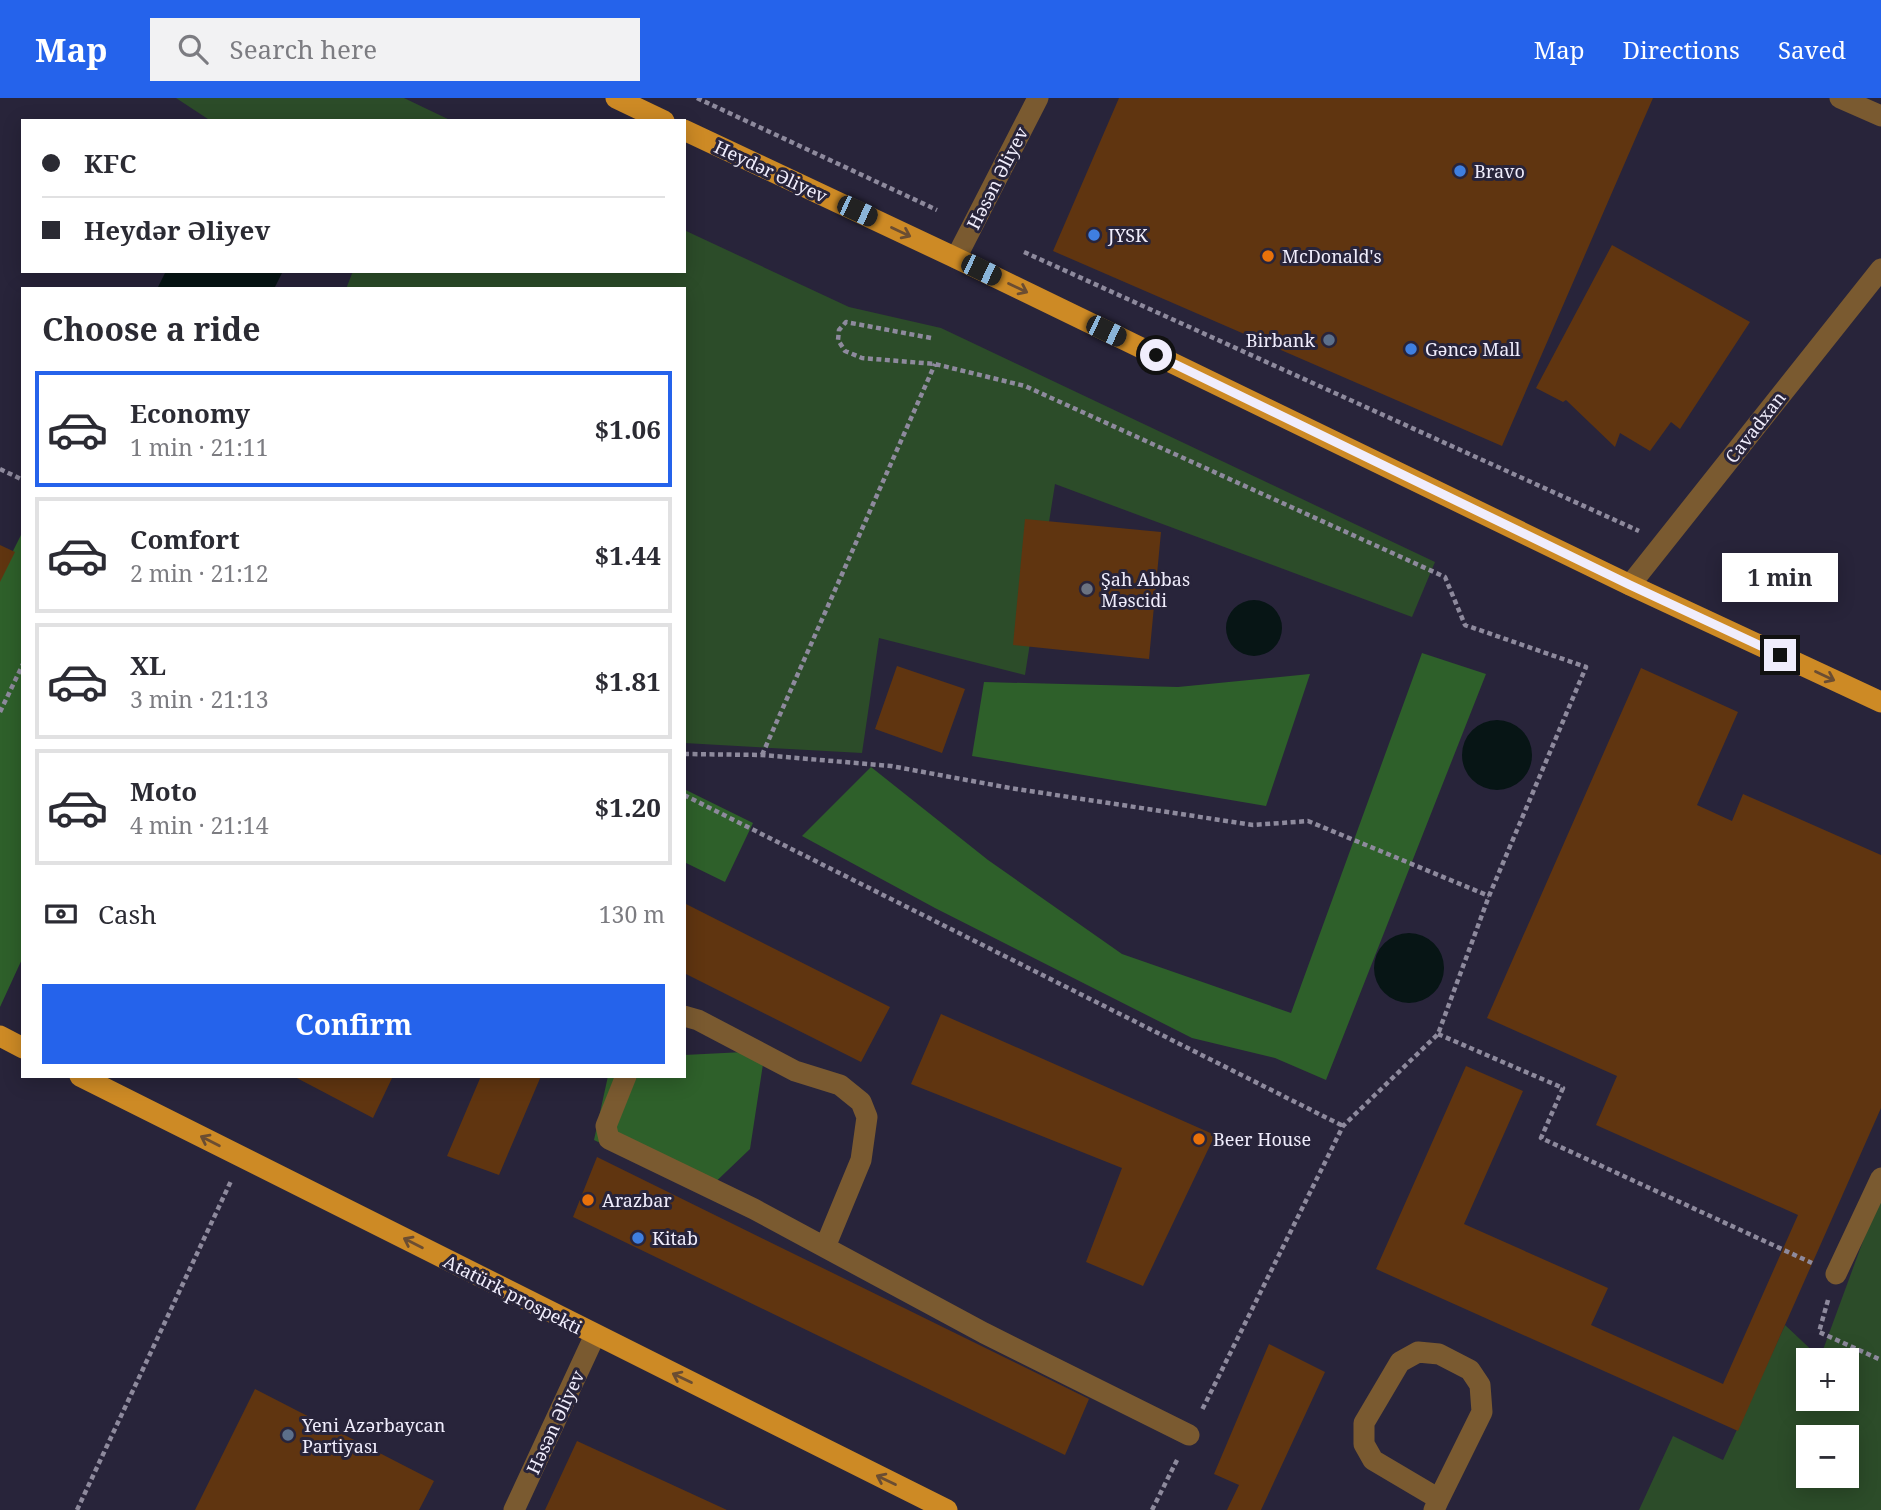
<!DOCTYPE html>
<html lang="en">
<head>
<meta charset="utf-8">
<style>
  :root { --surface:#fff; --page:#f2f2f3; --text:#2b2b33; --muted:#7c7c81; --line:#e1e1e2; --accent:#2563eb }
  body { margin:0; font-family:"Noto Serif",serif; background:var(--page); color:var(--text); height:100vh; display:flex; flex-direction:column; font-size:26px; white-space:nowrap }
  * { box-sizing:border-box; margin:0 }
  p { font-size:23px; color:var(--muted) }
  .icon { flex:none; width:38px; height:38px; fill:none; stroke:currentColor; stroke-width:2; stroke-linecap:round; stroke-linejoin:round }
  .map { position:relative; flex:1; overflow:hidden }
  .details { position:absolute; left:21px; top:189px; width:665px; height:791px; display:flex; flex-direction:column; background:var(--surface); border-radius:0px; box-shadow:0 4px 18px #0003 }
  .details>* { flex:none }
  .banner { position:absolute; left:21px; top:21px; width:665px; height:154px; border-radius:0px; box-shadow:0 4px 18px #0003; display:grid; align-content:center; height:154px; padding:0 21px; background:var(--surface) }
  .fabs { position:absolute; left:1796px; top:1250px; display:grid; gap:14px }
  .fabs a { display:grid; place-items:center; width:63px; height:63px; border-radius:0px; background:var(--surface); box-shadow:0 4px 18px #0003; font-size:35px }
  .end { position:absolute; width:32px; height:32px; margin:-16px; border:9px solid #f0edfc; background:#111; box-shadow:0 0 0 4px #111 }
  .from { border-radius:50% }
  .bubble { position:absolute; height:49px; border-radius:0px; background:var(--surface); box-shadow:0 4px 18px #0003; font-size:23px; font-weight:700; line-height:49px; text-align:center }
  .car { position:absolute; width:21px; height:42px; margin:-21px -10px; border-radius:9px; box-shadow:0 0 5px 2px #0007; background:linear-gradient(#222 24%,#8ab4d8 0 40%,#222 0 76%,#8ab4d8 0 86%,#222 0) }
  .banner b { display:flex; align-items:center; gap:24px; height:66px; font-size:26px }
  .banner b+b { border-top:2px solid var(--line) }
  .banner i { width:18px; height:18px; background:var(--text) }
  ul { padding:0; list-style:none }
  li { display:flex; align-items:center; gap:21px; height:116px; margin:0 14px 10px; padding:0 7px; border:4px solid var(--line); border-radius:0px }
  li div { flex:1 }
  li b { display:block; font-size:26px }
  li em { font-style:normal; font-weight:700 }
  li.active { border-color:var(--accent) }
  li>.icon { width:63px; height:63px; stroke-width:1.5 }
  h2 { padding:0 21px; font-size:32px; line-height:84px }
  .pay { display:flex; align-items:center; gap:18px; height:77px; padding:0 21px; font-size:26px }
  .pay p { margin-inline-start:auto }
  .cta { display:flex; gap:14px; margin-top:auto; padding:14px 21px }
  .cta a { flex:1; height:80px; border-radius:0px; background:var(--accent); color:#fff; font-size:28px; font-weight:700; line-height:80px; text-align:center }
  header { display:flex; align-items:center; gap:42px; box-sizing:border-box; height:98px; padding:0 35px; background:var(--accent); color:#fff }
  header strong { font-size:33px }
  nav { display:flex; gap:38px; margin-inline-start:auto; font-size:24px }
  .search { width:490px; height:63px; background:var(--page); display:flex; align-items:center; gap:18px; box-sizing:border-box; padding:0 24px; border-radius:0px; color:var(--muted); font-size:26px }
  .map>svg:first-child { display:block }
</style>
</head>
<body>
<header>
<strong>Map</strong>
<div class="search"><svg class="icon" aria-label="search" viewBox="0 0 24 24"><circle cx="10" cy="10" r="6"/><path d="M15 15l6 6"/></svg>Search here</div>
<nav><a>Map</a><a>Directions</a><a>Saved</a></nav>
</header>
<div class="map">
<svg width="1881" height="1412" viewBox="0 0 1881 1412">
  <rect width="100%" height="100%" fill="#28243a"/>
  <path fill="#2c4c29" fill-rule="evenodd" d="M176 0H404L452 23H211Z
    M684 132 849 209 941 230 1435 464 1412 519 1055 386 1025 577 879 540 862 655 684 645V191H346L353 173H684Z
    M1881 1094V1412H1639L1673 1338 1723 1362 1785 1227 1820 1260ZM1808 1262H1846V1300H1808ZM1808 1339H1846V1377H1808Z"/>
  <path fill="#2e602a" d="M23 433V859L0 909V479Z
    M1422 555 1486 576 1326 982 1275 960 1192 940 935 810 802 738 871 669 988 762 1122 856 1291 915Z
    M1310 576 1266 708 972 658 984 584 1178 589Z
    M684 691 753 725 725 784 684 764Z
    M765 953 750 1051 705 1094 594 1042 608 978H684V957Z"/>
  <path fill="#071515" d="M166 173H283L274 191H157Z
    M1226 530a28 28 0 1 1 56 0a28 28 0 1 1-56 0Z
    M1462 657a35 35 0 1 1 70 0a35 35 0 1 1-70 0Z
    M1374 870a35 35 0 1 1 70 0a35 35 0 1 1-70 0Z"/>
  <path fill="#603510" d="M1119 0H1653L1502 348 1053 153Z
    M1612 147 1750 224 1680 331 1671 324 1650 353 1620 335 1615 349 1566 302 1563 304 1536 290Z
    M1025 421 1161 434 1149 561 1013 547Z
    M0 447 15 454 0 484Z
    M897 568 965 591 942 655 875 631Z
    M1641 570 1738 614 1697 707 1732 723 1743 696 1881 757V1010L1738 1333 1376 1171 1466 968 1523 993 1464 1126 1608 1190 1591 1227 1723 1286 1798 1117 1596 1027 1617 978 1487 920Z
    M684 805 890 909 861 964 684 875Z
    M941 916 1215 1037 1143 1188 1086 1164 1122 1070 911 986Z
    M293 978H393L373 1020Z
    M481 978H541L499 1077 447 1058Z
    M597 1059 1089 1301 1065 1357 573 1119Z
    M1269 1246 1325 1274 1261 1412H1227L1239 1387 1214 1376Z
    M255 1291 434 1383 419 1412H195Z
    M577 1343 727 1412H545Z"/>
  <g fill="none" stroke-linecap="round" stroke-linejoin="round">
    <path stroke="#8e8a9d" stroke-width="4.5" stroke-dasharray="5 3.5" stroke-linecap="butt" d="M697 0 937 112
      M1024 154 1639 433
      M931 240 846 224 839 232 838 242 845 253 862 260 935 266 1025 288 1445 479 1465 527 1586 569 1489 798 1438 936 1343 1028 1201 1314
      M0 371 23 382
      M0 614 23 566
      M684 656 762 657 891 668 1010 690 1253 727 1308 723 1489 798
      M762 657 935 266
      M684 697 1343 1028
      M1438 936 1563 990 1541 1040 1812 1165
      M1828 1202 1819 1234 1881 1262
      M77 1412 231 1083
      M1152 1412 1178 1360"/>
    <path stroke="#7a5a30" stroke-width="21" d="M1840 0 1881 18
      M956 160 1038 0
      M1630 487 1881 171
      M684 918 698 922 795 973 840 987 861 1004 867 1019 861 1062 825 1149
      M626 978 606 1028 609 1041 754 1111 984 1235 1189 1337
      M1836 1176 1881 1080
      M514 1412 595 1237
      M1434 1412 1439 1401 1482 1314 1480 1287 1470 1272 1439 1256 1418 1254 1400 1264 1364 1325V1346L1373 1362 1439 1401"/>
    <path stroke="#cd8a25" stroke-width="21" d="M616 0 664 23
      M684 32 956 160 1630 487 1881 604
      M0 938 23 950
      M80 978 947 1412"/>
  </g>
  <defs><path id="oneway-shaft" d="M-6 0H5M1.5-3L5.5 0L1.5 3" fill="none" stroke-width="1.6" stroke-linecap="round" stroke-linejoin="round" transform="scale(1.75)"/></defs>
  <g stroke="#6a4d32">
    <use href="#oneway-shaft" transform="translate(901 134) rotate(25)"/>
    <use href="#oneway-shaft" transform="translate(1018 190) rotate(26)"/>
    <use href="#oneway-shaft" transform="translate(1825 578) rotate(25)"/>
    <use href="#oneway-shaft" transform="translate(210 1043) rotate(-153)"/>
    <use href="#oneway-shaft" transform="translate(413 1145) rotate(-153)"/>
    <use href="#oneway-shaft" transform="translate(682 1280) rotate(-154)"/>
    <use href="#oneway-shaft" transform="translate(886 1382) rotate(-154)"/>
  </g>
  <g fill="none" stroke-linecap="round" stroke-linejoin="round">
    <path stroke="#f0edfc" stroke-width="9" d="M1156 257 1630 487 1780 557"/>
  </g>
  <g fill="#3f7fe0" stroke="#28243a" stroke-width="2.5">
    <circle cx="1460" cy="73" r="7"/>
    <circle cx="1094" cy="137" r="7"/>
    <circle cx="1411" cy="251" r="7"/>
    <circle cx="638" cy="1140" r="7"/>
  </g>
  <g fill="#e8710a" stroke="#28243a" stroke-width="2.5">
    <circle cx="1268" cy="158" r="7"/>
    <circle cx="1199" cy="1041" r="7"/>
    <circle cx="588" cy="1102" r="7"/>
  </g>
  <g fill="#5c6f8a" stroke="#28243a" stroke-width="2.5">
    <circle cx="1329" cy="242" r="7"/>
    <circle cx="288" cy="1337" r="7"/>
  </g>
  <circle fill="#6b7280" stroke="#28243a" stroke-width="2.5" cx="1087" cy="491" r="7"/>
  <g text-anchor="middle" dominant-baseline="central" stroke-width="6" stroke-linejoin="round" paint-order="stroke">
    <g font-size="18" fill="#f0edfc" stroke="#28243a">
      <text transform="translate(771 73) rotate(25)">Heydər Əliyev</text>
      <text transform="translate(997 80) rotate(-63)">Həsən Əliyev</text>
      <text transform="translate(1755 329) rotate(-52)">Cavadxan</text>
      <text transform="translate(513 1196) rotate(27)">Atatürk prospekti</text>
      <text transform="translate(555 1324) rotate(-65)">Həsən Əliyev</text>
    </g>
    <g font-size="18" fill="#f0edfc" stroke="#28243a" text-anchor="start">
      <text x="1474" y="73">Bravo</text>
      <text x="1108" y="137">JYSK</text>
      <text x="1282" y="158">McDonald's</text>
      <text x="1315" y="242" text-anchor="end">Birbank</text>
      <text x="1425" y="251">Gəncə Mall</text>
      <text x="1101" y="481">Şah Abbas<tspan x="1101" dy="21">Məscidi</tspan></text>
      <text x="1213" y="1041">Beer House</text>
      <text x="602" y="1102">Arazbar</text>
      <text x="652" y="1140">Кitab</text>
      <text x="302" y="1327">Yeni Azərbaycan<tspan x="302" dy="21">Partiyası</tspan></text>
    </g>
  </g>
</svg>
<div class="fabs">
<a>+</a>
<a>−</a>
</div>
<i class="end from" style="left:1156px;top:257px"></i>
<i class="end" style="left:1780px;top:557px"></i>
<div class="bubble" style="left:1722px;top:455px;width:116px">1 min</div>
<i class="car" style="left:857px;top:113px;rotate:115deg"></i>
<i class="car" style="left:981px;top:172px;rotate:116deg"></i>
<i class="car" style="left:1106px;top:233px;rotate:116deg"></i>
<div class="banner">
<b><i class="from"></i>KFC</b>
<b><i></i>Heydər Əliyev</b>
</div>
<section class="details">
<h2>Choose a ride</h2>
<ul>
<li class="active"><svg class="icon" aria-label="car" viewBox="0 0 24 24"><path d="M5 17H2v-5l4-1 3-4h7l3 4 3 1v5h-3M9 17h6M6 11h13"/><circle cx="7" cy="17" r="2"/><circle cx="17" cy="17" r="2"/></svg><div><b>Economy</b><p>1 min · 21:11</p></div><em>$1.06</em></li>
<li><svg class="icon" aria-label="car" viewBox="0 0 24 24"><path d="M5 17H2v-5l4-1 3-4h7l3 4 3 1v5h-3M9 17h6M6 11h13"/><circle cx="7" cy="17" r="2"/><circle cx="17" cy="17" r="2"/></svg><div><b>Comfort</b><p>2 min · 21:12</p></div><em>$1.44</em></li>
<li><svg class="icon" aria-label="car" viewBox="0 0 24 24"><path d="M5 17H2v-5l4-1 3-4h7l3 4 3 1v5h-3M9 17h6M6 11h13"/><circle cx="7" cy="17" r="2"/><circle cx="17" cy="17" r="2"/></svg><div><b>XL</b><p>3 min · 21:13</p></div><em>$1.81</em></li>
<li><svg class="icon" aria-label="car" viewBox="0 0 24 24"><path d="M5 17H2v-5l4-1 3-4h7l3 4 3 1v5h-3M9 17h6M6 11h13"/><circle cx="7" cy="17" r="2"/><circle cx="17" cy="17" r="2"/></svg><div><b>Moto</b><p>4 min · 21:14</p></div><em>$1.20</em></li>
</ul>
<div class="pay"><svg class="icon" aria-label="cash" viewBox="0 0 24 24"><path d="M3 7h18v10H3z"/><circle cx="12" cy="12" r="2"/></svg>Cash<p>130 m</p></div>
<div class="cta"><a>Confirm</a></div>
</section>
</div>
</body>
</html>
